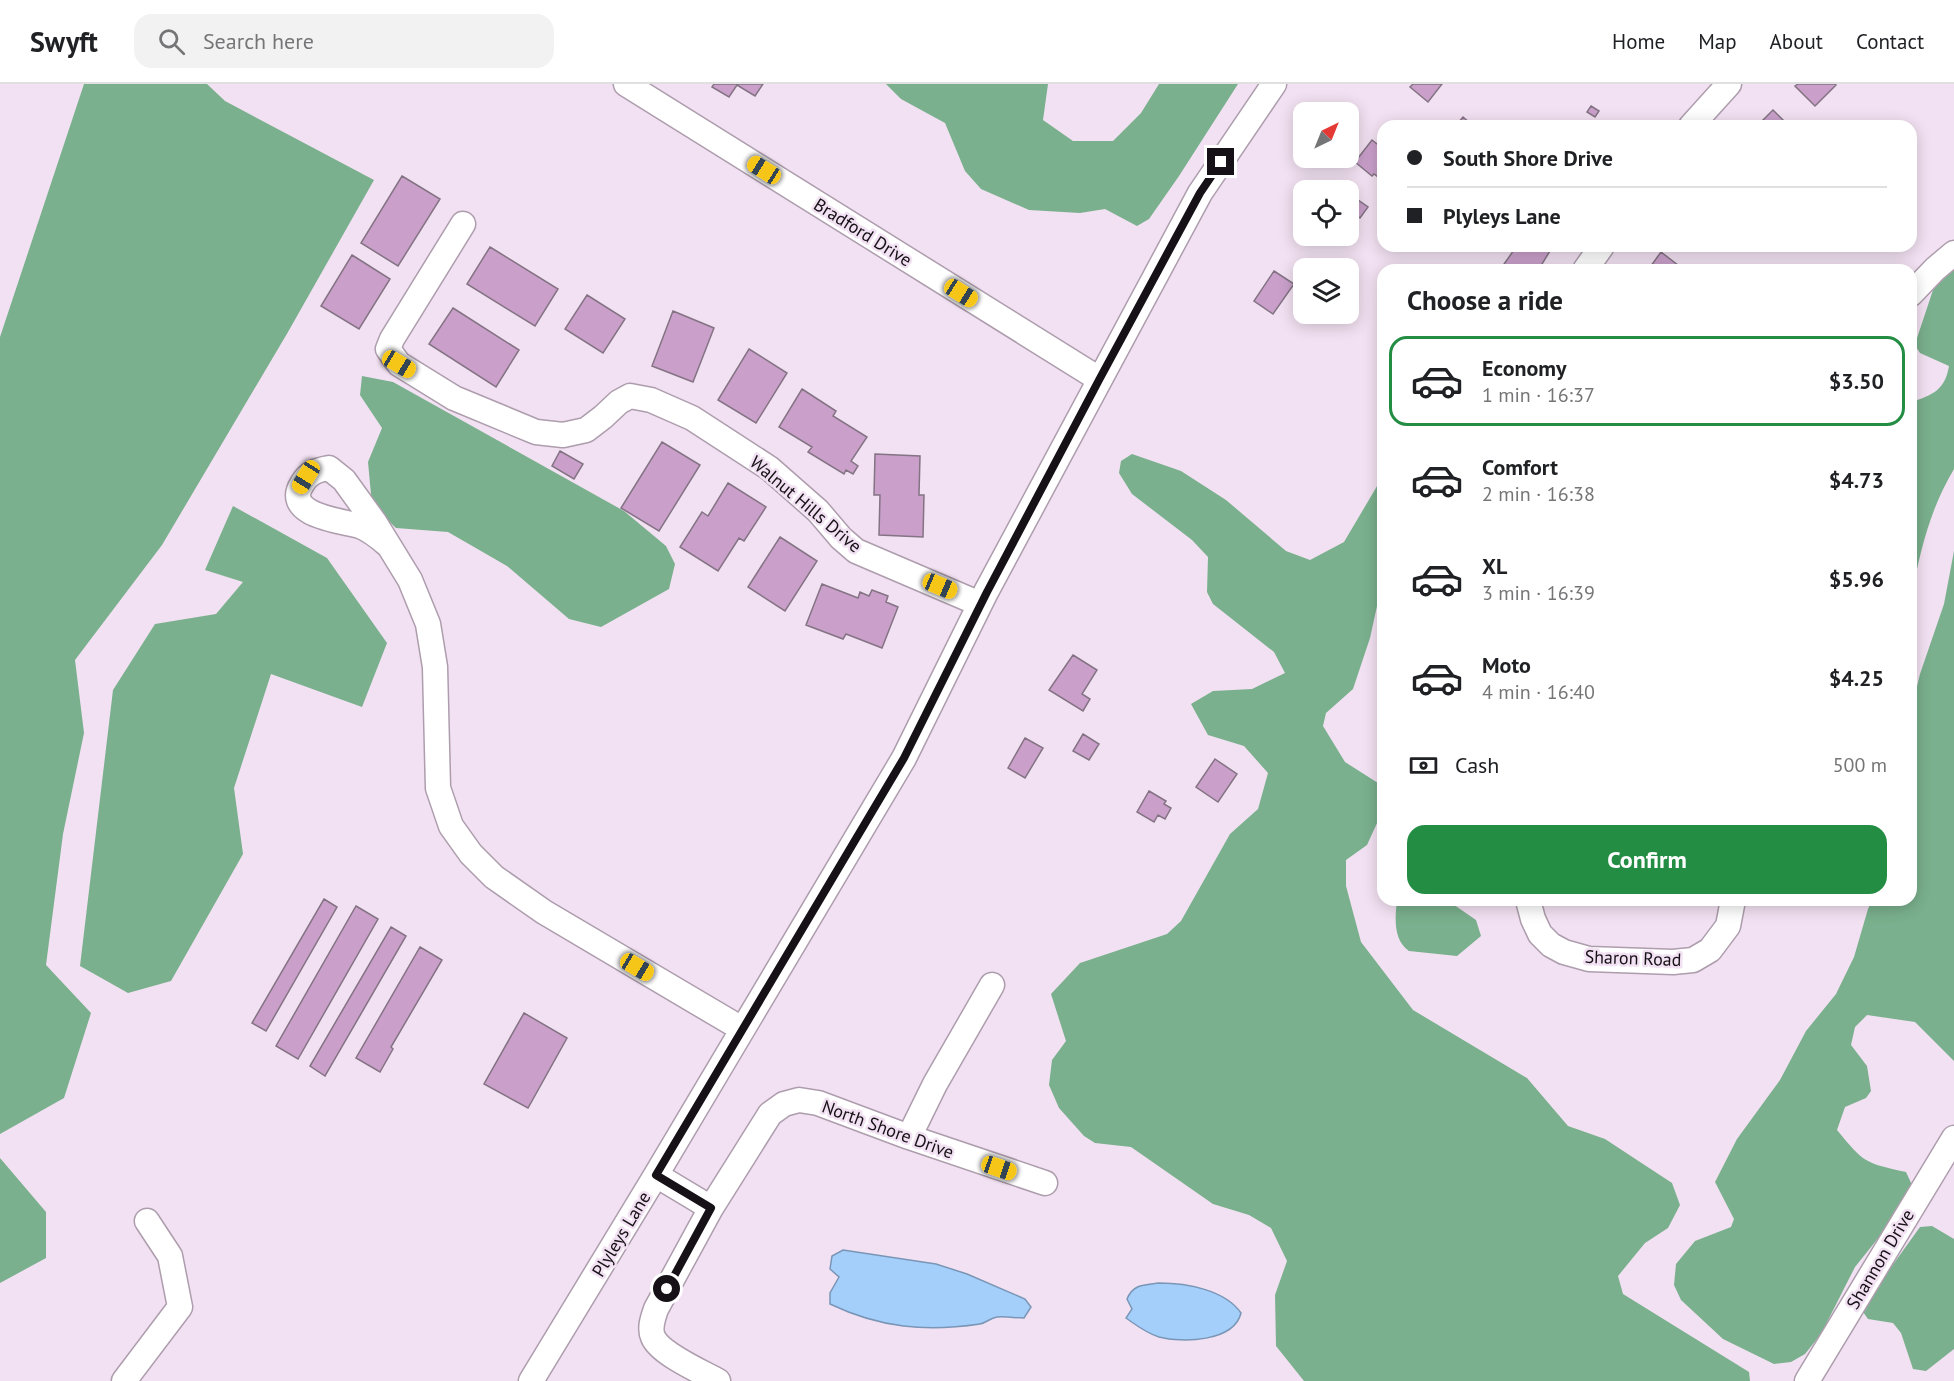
<!DOCTYPE html>
<html lang="en">
<head>
<meta charset="utf-8">
<style>
  :root { --surface:#fff; --page:#f2f2f2; --text:#202124; --muted:#757577; --line:#e0e0e0; --accent:#248d44 }
  body { margin:0; font-family:"PT Sans",sans-serif; background:var(--page); color:var(--text); height:100vh; display:flex; flex-direction:column; font-size:22px; white-space:nowrap }
  * { box-sizing:border-box; margin:0 }
  p { font-size:20px; color:var(--muted) }
  .icon { flex:none; width:33px; height:33px; fill:none; stroke:currentColor; stroke-width:2; stroke-linecap:round; stroke-linejoin:round }
  .map { position:relative; flex:1; overflow:hidden }
  .side { position:absolute; left:1377px; top:180px; width:540px; height:642px; display:flex; flex-direction:column; background:var(--surface); border-radius:18px; box-shadow:0 3px 15px #0003 }
  .side>* { flex:none }
  .guide { position:absolute; left:1377px; top:36px; width:540px; height:132px; border-radius:18px; box-shadow:0 3px 15px #0003; display:grid; align-content:center; height:132px; padding:0 30px; background:var(--surface) }
  .needle { width:39px; rotate:43deg }
  .fabs { position:absolute; left:1293px; top:18px; display:grid; gap:12px }
  .fabs a { display:grid; place-items:center; width:66px; height:66px; border-radius:12px; background:var(--surface); box-shadow:0 3px 15px #0003; font-size:30px }
  .end { position:absolute; width:27px; height:27px; margin:-14px; border:8px solid #161116; background:#fff; box-shadow:0 0 0 3px #fff }
  .from { border-radius:50% }
  .car { position:absolute; width:18px; height:36px; margin:-18px -9px; border-radius:8px; box-shadow:0 0 4px 2px #0007; background:linear-gradient(#f5c518 24%,#345 0 40%,#f5c518 0 76%,#345 0 86%,#f5c518 0) }
  .guide b { display:flex; align-items:center; gap:21px; height:57px; font-size:22px }
  .guide b+b { border-top:2px solid var(--line) }
  .guide i { width:15px; height:15px; background:var(--text) }
  ul { padding:0; list-style:none }
  li { display:flex; align-items:center; gap:18px; height:90px; margin:0 12px 9px; padding:0 18px; border:3px solid transparent; border-radius:18px }
  li div { flex:1 }
  li b { display:block; font-size:22px }
  li em { font-style:normal; font-weight:800 }
  li.current { border-color:var(--accent) }
  li>.icon { width:54px; height:54px; stroke-width:1.5 }
  h2 { padding:0 30px; font-size:27px; line-height:72px }
  .pay { display:flex; align-items:center; gap:15px; height:66px; padding:0 30px; font-size:22px }
  .pay p { margin-inline-start:auto }
  .primary-button { display:flex; gap:12px; margin-top:auto; padding:12px 30px }
  .primary-button a { flex:1; height:69px; border-radius:18px; background:var(--accent); color:#fff; font-size:24px; font-weight:800; line-height:69px; text-align:center }
  header { display:flex; align-items:center; gap:36px; box-sizing:border-box; height:84px; padding:0 30px; background:var(--surface); border-bottom:2px solid var(--line) }
  header strong { font-size:28px }
  nav { display:flex; gap:33px; margin-inline-start:auto; font-size:21px }
  .search { width:420px; height:54px; background:var(--page); display:flex; align-items:center; gap:15px; box-sizing:border-box; padding:0 21px; border-radius:18px; color:var(--muted); font-size:22px }
  .map>svg:first-child { display:block }
</style>
</head>
<body>
<header>
<strong>Swyft</strong>
<div class="search"><svg class="icon" aria-label="search" viewBox="0 0 24 24"><circle cx="10" cy="10" r="6"/><path d="M15 15l6 6"/></svg>Search here</div>
<nav><a>Home</a><a>Map</a><a>About</a><a>Contact</a></nav>
</header>
<div class="map">
<svg width="1954" height="1297" viewBox="0 0 1954 1297">
  <rect width="100%" height="100%" fill="#f2e1f2"/>
  <path fill="#7ab08d" d="M84 0H207L225 17 374 96 288 248 162 461 75 576 84 649 63 750 46 881 91 929 64 1014 0 1050V253Z
    M886 0H1048L1043 36 1073 57H1113L1141 29 1159 0H1238L1179 92 1149 135 1137 142 1105 125 1080 129 1029 126 981 105 965 87 945 39 901 15Z
    M1954 184V385C1929 427 1920 468 1911 515V318C1933 311 1945 306 1949 282L1920 269 1916 263 1917 254 1933 206Z
    M362 292 393 298 624 427 666 462 675 480 669 505 601 543 569 535 507 482 448 448 396 444 372 421 368 378 382 344 360 311Z
    M1132 370 1181 387 1226 416 1286 467 1310 476 1344 458 1383 392V510L1379 513 1370 554 1353 605 1326 629 1323 642 1345 678 1378 699 1383 726 1367 761 1346 776V802L1361 858 1413 926 1527 994 1568 1042 1605 1055 1672 1099 1680 1121 1668 1144 1645 1159 1618 1192 1623 1210 1749 1288 1750 1297H1304L1276 1262 1275 1211 1287 1177 1271 1144 1249 1131 1213 1120 1131 1063 1095 1059 1084 1052 1059 1024 1049 1001 1052 976 1066 957 1051 910 1080 879 1167 850 1181 837 1230 750 1258 725 1268 689 1244 662 1208 651 1191 620 1213 607 1252 605 1285 589 1274 568 1213 520 1207 508 1208 473 1192 456 1132 410 1119 389 1121 377Z
    M233 422 327 474 387 559 362 623 271 590 234 704 243 770 171 897 128 909 80 882 113 606 155 540 216 530 243 498 205 486Z
    M1954 467V977L1915 938 1867 931 1855 943 1851 961 1867 982 1871 1007 1866 1014 1845 1023 1837 1046C1864 1079 1865 1079 1906 1088L1912 1101 1908 1117 1855 1183 1821 1250 1805 1270 1791 1278 1774 1280 1723 1255 1681 1216 1674 1201 1676 1180 1695 1157 1731 1143 1734 1135 1715 1098 1737 1055 1780 996 1806 947 1836 910 1854 873 1868 825 1872 816H1911V627L1920 590 1944 520Z
    M1397 816H1447L1476 836 1481 852 1457 872 1409 867C1393 856 1395 834 1397 816Z
    M0 1074 46 1128V1174L0 1199Z
    M1932 1142 1954 1155V1265L1926 1287 1913 1285 1901 1249 1893 1239 1868 1235 1861 1225 1920 1143Z"/>
  <path fill="#a5cffb" stroke="#7a96b6" stroke-width="1.5" d="M843 1166 936 1180 967 1190 1025 1215 1031 1223 1024 1234C1016 1234 1005 1232 997 1233 990 1234 986 1239 980 1240 926 1248 880 1244 830 1220V1209L839 1193 830 1185 832 1172Z
    M1159 1199C1187 1199 1225 1206 1241 1229 1234 1258 1182 1259 1159 1253 1146 1249 1136 1241 1126 1234L1132 1225 1127 1215C1133 1200 1144 1201 1159 1199Z"/>
  <path fill="#caa0cb" stroke="#837383" stroke-width="1.5" d="M714 0H763L755 12 737 1 729 13 712 3Z
    M1413 0H1442L1428 18 1410 3Z
    M1798 0H1835L1836 1 1815 22 1795 2Z
    M1591 22 1599 27 1595 33 1587 28Z
    M1773 26 1789 42H1757Z
    M1463 33 1470 39 1467 42H1460L1457 40Z
    M1380 55 1383 57 1382 96 1374 90 1372 92 1355 78 1372 56 1377 60Z
    M402 92 440 115 398 182 361 159Z
    M1348 109 1368 123 1360 134 1350 126 1348 128Z
    M1509 162H1553L1539 185 1534 181 1530 186H1513L1504 180 1514 166Z
    M490 163 558 205 535 242 467 200Z
    M1661 168 1683 185 1682 186H1648Z
    M352 171 390 195 359 245 321 222Z
    M1274 187 1294 200 1273 230 1254 217Z
    M587 211 625 235 603 269 565 245Z
    M453 224 519 266 496 303 429 260Z
    M673 227 714 244 693 298 652 282Z
    M749 265 787 289 756 339 718 316Z
    M802 305 836 327 833 332 867 353 851 377 858 382 853 390 846 386 844 390 808 368 812 363 779 343Z
    M662 358 700 381 659 447 621 424Z
    M560 367 583 380 574 395 552 382Z
    M875 370 920 372 919 411H924L923 453 879 451 880 411H874Z
    M728 399 766 423 744 457 739 454 718 487 680 463 702 428 708 432Z
    M780 453 817 477 785 527 748 503Z
    M822 500 858 514 860 508 869 512 872 506 888 512 886 518 898 523 882 564 846 550 843 555 806 541Z
    M1073 571 1097 586 1082 610 1090 615 1083 627 1049 606Z
    M1083 650 1099 660 1089 676 1073 667Z
    M1025 654 1043 664 1025 694 1008 684Z
    M1215 675 1237 690 1218 718 1196 703Z
    M1149 707 1166 717 1164 720 1171 724 1165 735 1158 731 1154 738 1137 728Z
    M324 815 337 823 266 947 252 939Z
    M356 822 378 835 298 975 276 962Z
    M391 843 406 852 325 992 310 982Z
    M420 863 442 876 391 963 393 965 380 988 356 974Z
    M524 929 567 954 528 1024 484 1000Z"/>
  <g fill="none" stroke-linecap="round" stroke-linejoin="round">
    <g stroke="#ad9dad" stroke-width="27">
      <path id="minor" d="M626 0 1099 295
        M1691 42 1729 0
        M463 140 392 255 388 265 399 280 454 314 536 348 563 351 586 346 603 333 619 318 630 312 651 316 692 334 769 384 818 427 841 454 856 467 980 520
        M1585 186 1602 162
        M1911 210 1935 185 1954 169
        M388 461C380 454 370 446 360 442 344 437 282 432 302 400 308 389 317 386 329 384L344 396 375 439 410 496 428 540 435 583 438 704 451 742 471 770 494 793 544 828 742 945
        M1528 816 1533 835 1540 850 1551 861 1564 868 1589 875 1673 878 1693 876 1710 866 1728 842 1733 816
        M909 1053 935 1000 992 901
        M656 1091 711 1124 656 1225C653 1234 649 1244 653 1253 660 1270 702 1288 718 1297
        M711 1124 770 1030 784 1020 799 1016 818 1019 909 1053 1045 1099
        M124 1297 180 1223 170 1172 147 1137
        M531 1297 656 1091 904 674 986 508 1200 109 1274 0
        M1807 1297 1954 1054"/>
    </g>
    <use href="#minor" stroke="#fff" stroke-width="24"/>
  </g>
  <g fill="none" stroke-linecap="round" stroke-linejoin="round">
    <path stroke="#161116" stroke-width="8" d="M667 1205 711 1124 656 1091 904 674 987 508 1099 296 1200 109 1221 78"/>
  </g>
  <g text-anchor="middle" dominant-baseline="central" stroke-width="5" stroke-linejoin="round" paint-order="stroke">
    <g font-size="18" fill="#161116" stroke="#f2e1f2">
      <text transform="translate(863 148) rotate(32)">Bradford Drive</text>
      <text transform="translate(806 420) rotate(40)">Walnut Hills Drive</text>
      <text transform="translate(1633 874) rotate(2)">Sharon Road</text>
      <text transform="translate(888 1045) rotate(20)">North Shore Drive</text>
      <text transform="translate(621 1150) rotate(-59)">Plyleys Lane</text>
      <text transform="translate(1880 1175) rotate(-59)">Shannon Drive</text>
    </g>
  </g>
</svg>
<div class="fabs">
<a><svg class="needle" viewBox="-14 -14 28 28"><path d="M0-13l5 13h-10z" fill="#e53935"/><path d="M0 13l5-13h-10z" fill="#757577"/></svg></a>
<a><svg class="icon" aria-label="locate" viewBox="0 0 24 24"><circle cx="12" cy="12" r="6"/><path d="M12 2v4M12 18v4M2 12h4M18 12h4"/></svg></a>
<a><svg class="icon" aria-label="layers" viewBox="0 0 24 24"><path d="M12 4l9 5-9 5-9-5zM3 14l9 5 9-5"/></svg></a>
</div>
<i class="end from" style="left:667px;top:1205px"></i>
<i class="end" style="left:1221px;top:78px"></i>
<i class="car" style="left:764px;top:86px;rotate:302deg"></i>
<i class="car" style="left:961px;top:209px;rotate:122deg"></i>
<i class="car" style="left:399px;top:280px;rotate:121deg"></i>
<i class="car" style="left:306px;top:393px;rotate:212deg"></i>
<i class="car" style="left:940px;top:502px;rotate:113deg"></i>
<i class="car" style="left:637px;top:883px;rotate:121deg"></i>
<i class="car" style="left:999px;top:1084px;rotate:109deg"></i>
<div class="guide">
<b><i class="from"></i>South Shore Drive</b>
<b><i></i>Plyleys Lane</b>
</div>
<section class="side">
<h2>Choose a ride</h2>
<ul>
<li class="current"><svg class="icon" aria-label="car" viewBox="0 0 24 24"><path d="M5 17H2v-5l4-1 3-4h7l3 4 3 1v5h-3M9 17h6M6 11h13"/><circle cx="7" cy="17" r="2"/><circle cx="17" cy="17" r="2"/></svg><div><b>Economy</b><p>1 min · 16:37</p></div><em>$3.50</em></li>
<li><svg class="icon" aria-label="car" viewBox="0 0 24 24"><path d="M5 17H2v-5l4-1 3-4h7l3 4 3 1v5h-3M9 17h6M6 11h13"/><circle cx="7" cy="17" r="2"/><circle cx="17" cy="17" r="2"/></svg><div><b>Comfort</b><p>2 min · 16:38</p></div><em>$4.73</em></li>
<li><svg class="icon" aria-label="car" viewBox="0 0 24 24"><path d="M5 17H2v-5l4-1 3-4h7l3 4 3 1v5h-3M9 17h6M6 11h13"/><circle cx="7" cy="17" r="2"/><circle cx="17" cy="17" r="2"/></svg><div><b>XL</b><p>3 min · 16:39</p></div><em>$5.96</em></li>
<li><svg class="icon" aria-label="car" viewBox="0 0 24 24"><path d="M5 17H2v-5l4-1 3-4h7l3 4 3 1v5h-3M9 17h6M6 11h13"/><circle cx="7" cy="17" r="2"/><circle cx="17" cy="17" r="2"/></svg><div><b>Moto</b><p>4 min · 16:40</p></div><em>$4.25</em></li>
</ul>
<div class="pay"><svg class="icon" aria-label="cash" viewBox="0 0 24 24"><path d="M3 7h18v10H3z"/><circle cx="12" cy="12" r="2"/></svg>Cash<p>500 m</p></div>
<div class="primary-button"><a>Confirm</a></div>
</section>
</div>
</body>
</html>
